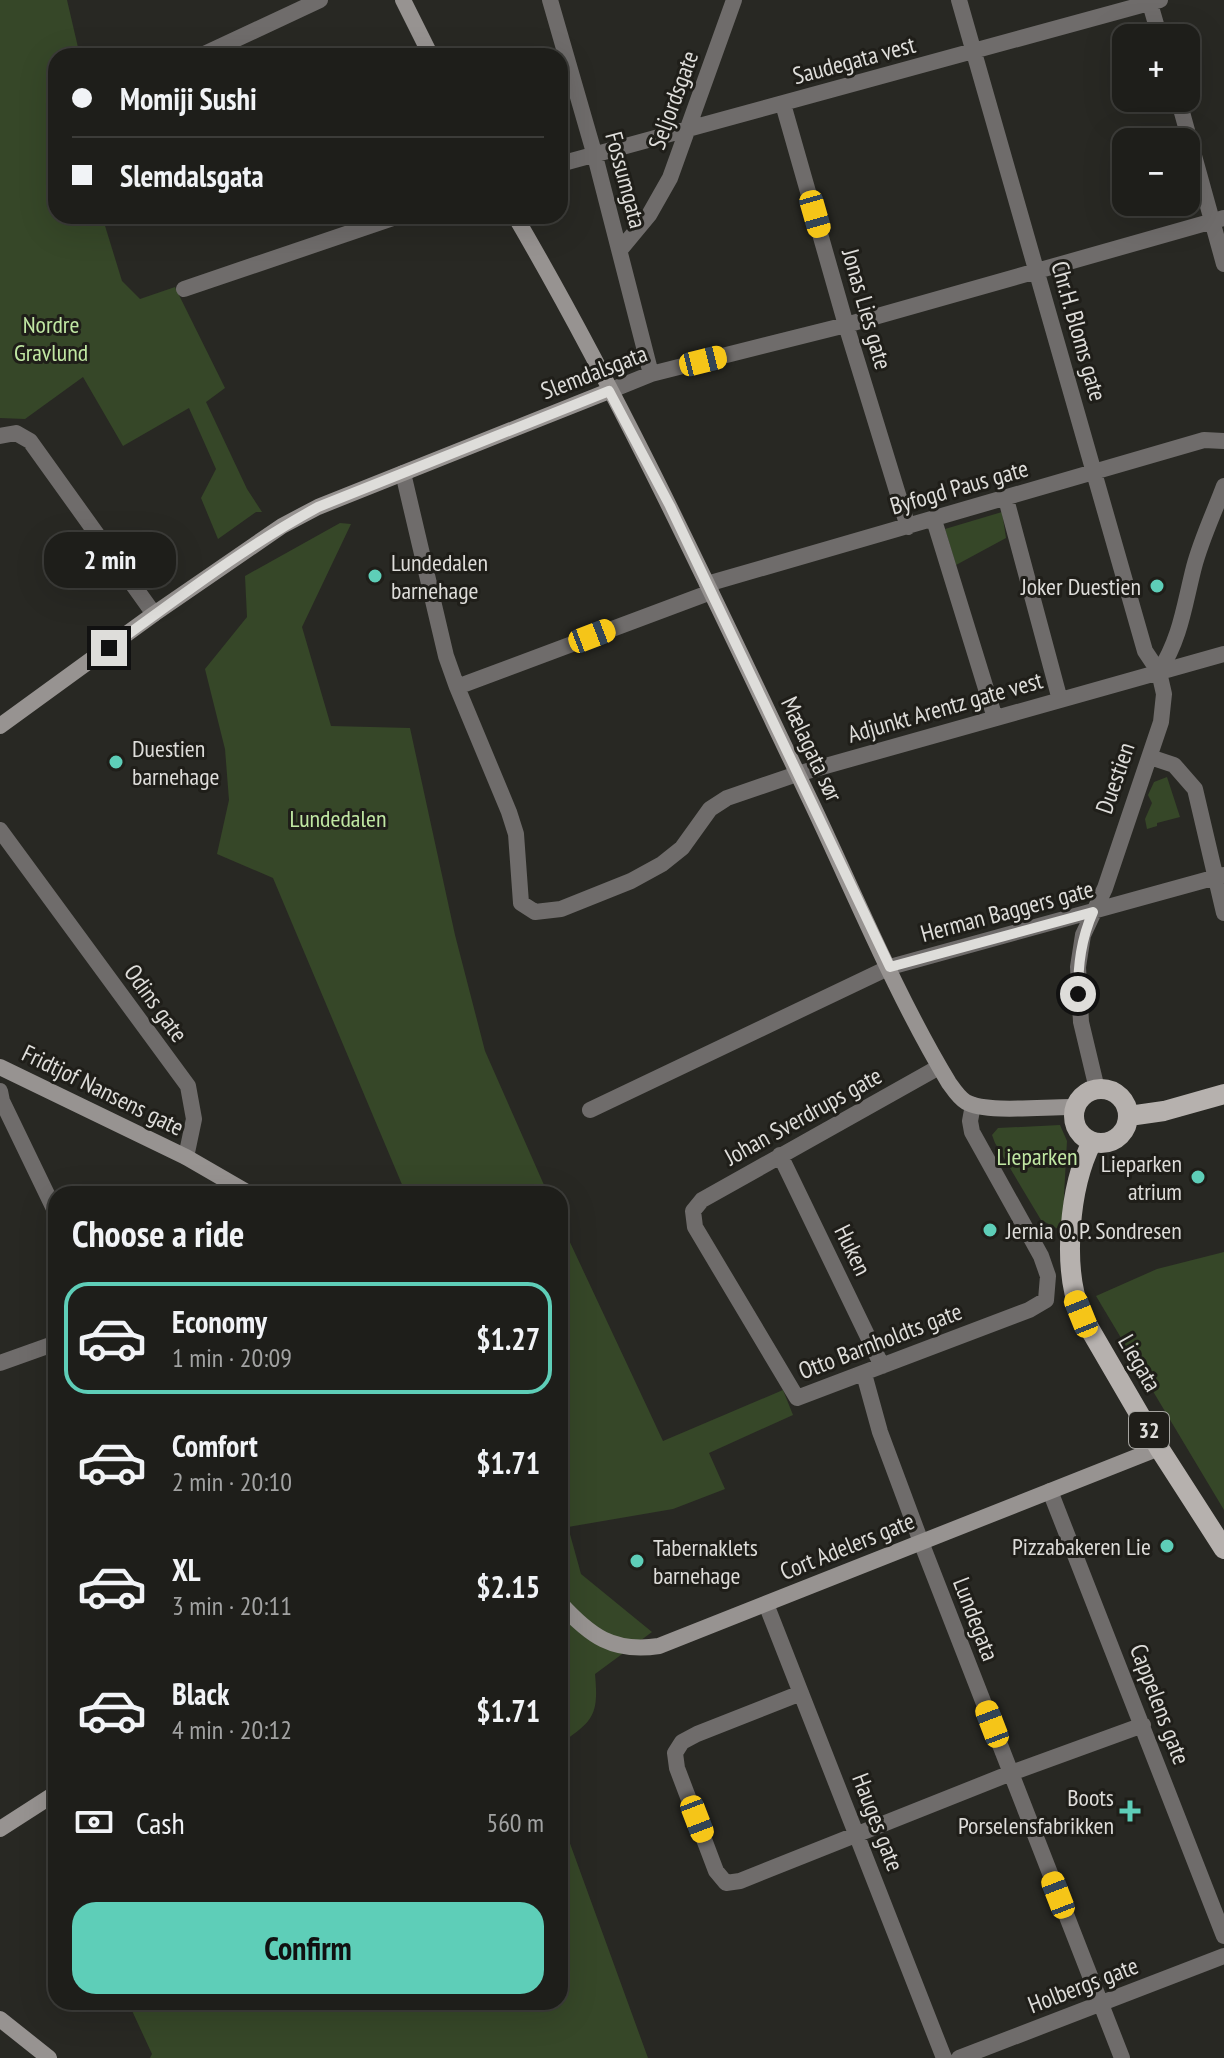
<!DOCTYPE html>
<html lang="en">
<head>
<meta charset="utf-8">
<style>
  :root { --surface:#1e1e1a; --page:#2b2b27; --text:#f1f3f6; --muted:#a1a2a2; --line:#3c3c39; --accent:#5eceb8 }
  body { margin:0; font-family:"PT Sans Narrow",sans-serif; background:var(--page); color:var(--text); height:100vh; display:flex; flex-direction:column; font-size:30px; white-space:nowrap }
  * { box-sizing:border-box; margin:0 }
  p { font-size:26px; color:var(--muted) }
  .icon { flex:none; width:44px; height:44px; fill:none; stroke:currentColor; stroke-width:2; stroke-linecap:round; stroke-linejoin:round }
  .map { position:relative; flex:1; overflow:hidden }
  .side { position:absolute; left:48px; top:1186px; width:520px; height:824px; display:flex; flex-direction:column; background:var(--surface); border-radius:24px; box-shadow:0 8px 32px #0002,0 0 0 2px var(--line) }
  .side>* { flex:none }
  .guide { position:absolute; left:48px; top:48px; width:520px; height:176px; border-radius:24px; box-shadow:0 8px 32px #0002,0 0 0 2px var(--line); display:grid; align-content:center; height:176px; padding:0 24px; background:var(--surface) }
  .fabs { position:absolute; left:1112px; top:24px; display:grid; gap:16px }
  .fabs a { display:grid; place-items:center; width:88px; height:88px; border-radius:16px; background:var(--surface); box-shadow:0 8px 32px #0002,0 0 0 2px var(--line); font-size:40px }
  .end { position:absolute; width:36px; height:36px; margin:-18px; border:10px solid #deddda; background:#111; box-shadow:0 0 0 4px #111 }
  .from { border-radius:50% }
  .bubble { position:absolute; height:56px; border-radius:24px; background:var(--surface); box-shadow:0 8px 32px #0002,0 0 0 2px var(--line); font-size:26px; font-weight:700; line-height:56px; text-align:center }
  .car { position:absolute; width:24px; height:48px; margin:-24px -12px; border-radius:10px; box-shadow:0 0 6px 2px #0007; background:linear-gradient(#f5c518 24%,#345 0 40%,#f5c518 0 76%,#345 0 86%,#f5c518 0) }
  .guide b { display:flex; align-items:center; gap:28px; height:76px; font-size:30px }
  .guide b+b { border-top:2px solid var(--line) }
  .guide i { width:20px; height:20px; background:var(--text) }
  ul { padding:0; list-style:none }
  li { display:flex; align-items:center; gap:24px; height:112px; margin:0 16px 12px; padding:0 8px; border:4px solid transparent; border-radius:24px }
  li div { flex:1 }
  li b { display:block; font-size:30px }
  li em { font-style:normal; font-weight:700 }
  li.selected { border-color:var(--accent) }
  li>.icon { width:72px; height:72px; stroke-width:1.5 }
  h2 { padding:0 24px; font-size:36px; line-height:96px }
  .pay { display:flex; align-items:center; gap:20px; height:88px; padding:0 24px; font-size:30px }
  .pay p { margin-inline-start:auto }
  .cta { display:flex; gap:16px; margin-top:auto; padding:16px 24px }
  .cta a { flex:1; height:92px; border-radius:24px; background:var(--accent); color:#111; font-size:32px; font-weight:700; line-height:92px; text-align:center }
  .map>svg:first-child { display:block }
</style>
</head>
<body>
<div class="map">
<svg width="1224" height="2058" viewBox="0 0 1224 2058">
  <rect width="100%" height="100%" fill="#282823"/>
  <path fill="#364728" d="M0 0H67L80 56H56V216H102L122 281 140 299 175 287 225 388 206 402 247 489 262 512H256L218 539 201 498 216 469 189 408 123 446 83 377 25 419 0 418Z
    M1002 512 1006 538 956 565 945 529Z
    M340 523 351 524 302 627 331 726 410 728 455 935 485 1051 548 1194H406L273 878 217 854 229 800 225 749 205 669 247 617 245 576Z
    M1167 777 1180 817 1157 823V826L1147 829 1145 819 1152 803 1148 795 1154 782Z
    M1060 1125 1067 1141 1062 1231 1041 1220 995 1143 992 1135 998 1128Z
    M560 1221 663 1441 783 1390 793 1415 709 1453 725 1489 673 1509 568 1527 581 1574 652 1632 595 1674C599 1716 593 1721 560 1744Z
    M1224 1252V1510L1096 1296 1157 1269Z
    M560 1816 648 2058H150L152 2054 128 2002H560Z"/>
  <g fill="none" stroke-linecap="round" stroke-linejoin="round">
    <path stroke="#6f6c6b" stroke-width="16" d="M550 0 595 156 651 374
      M959 0 1145 651 1159 672
      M1149 0 1160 38
      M200 56 320 0
      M1178 98 1224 264
      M783 104 846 325 908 527
      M560 164 1160 0
      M620 250 649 215 670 178 734 0
      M184 289 399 216
      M609 391 651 374 846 325 1224 218
      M0 436 16 433 30 441 154 614
      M403 473 446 656 457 687 509 812 516 834 521 903 535 912 561 909 631 881 662 864 682 848 710 809 727 798 797 774 1224 654
      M1006 499 1060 700
      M934 520 995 718
      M707 584 1204 440 1224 441
      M457 687 711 592
      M1150 757 1174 765 1195 789 1224 913
      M0 830 188 1086 194 1119 186 1157
      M939 1067 702 1200 693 1211 695 1227 797 1398 1029 1310 1046 1300 1048 1276 1041 1256 972 1132 970 1121 973 1105
      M1097 1089 1081 1022 1078 967 1083 935 1105 888 1161 722 1164 694 1159 672C1181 637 1184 606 1194 567 1201 540 1214 513 1224 486
      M0 1091 2 1101 56 1213
      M590 1110 890 967 1224 875
      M780 1155 882 1366
      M0 1363 56 1343
      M864 1374 880 1432 921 1542 1122 2058
      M1050 1491 1224 1936
      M766 1604 944 2058
      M801 1693 697 1734 682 1742 675 1753 677 1768 716 1871 726 1883 740 1881 1011 1773 1143 1725
      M959 2058 1224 1956"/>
    <path stroke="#979391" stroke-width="16" d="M403 0 431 56
      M515 216C626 406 718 607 813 806 856 897 897 997 949 1083 954 1090 959 1098 966 1102 987 1114 1049 1106 1075 1107
      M0 726 154 614 282 526 318 507 609 391
      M0 1067 186 1157 250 1194
      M560 1603C590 1636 613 1653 659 1646L1159 1448
      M0 1829 56 1793
      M0 2019 49 2058"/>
    <path stroke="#b6b1ae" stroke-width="20" d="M1074 1116a27 27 0 1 1 54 0a27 27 0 1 1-54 0Z
      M1129 1116 1164 1111 1224 1094
      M1092 1142C1069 1187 1062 1268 1081 1314L1159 1448 1224 1549"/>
  </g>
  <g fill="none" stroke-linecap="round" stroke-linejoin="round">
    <path stroke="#deddda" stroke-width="10" d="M109 648C177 599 244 547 318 507L609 391 670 506 890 967 1093 912C1081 939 1078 965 1078 994"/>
  </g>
  <g fill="#5eceb8" stroke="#1f1e19" stroke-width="3">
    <circle cx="375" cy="576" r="8"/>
    <circle cx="1157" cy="586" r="8"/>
    <circle cx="116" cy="762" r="8"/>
    <circle cx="1198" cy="1177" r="8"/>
    <circle cx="990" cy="1230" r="8"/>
    <circle cx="1167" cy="1546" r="8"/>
    <circle cx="637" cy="1561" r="8"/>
    <path d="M1126 1799h8v8h8v8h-8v8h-8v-8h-8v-8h8z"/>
  </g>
  <g text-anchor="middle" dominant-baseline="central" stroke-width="6" stroke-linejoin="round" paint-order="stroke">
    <rect fill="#1f1e19" stroke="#a5a4a0" stroke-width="2" x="1129" y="1412" width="40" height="36" rx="6"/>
    <g font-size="22" font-weight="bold" fill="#deddda">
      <text x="1149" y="1430">32</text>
    </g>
    <g font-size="24" fill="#deddda" stroke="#1f1e19">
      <text transform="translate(854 60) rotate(-15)">Saudegata vest</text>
      <text transform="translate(673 100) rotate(-70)">Seljordsgate</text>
      <text transform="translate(626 180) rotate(75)">Fossumgata</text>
      <text transform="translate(867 309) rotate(74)">Jonas Lies gate</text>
      <text transform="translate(1079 331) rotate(74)">Chr.H. Bloms gate</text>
      <text transform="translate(594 372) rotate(-21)">Slemdalsgata</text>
      <text transform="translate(959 487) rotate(-16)">Byfogd Paus gate</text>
      <text transform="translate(945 707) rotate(-16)">Adjunkt Arentz gate vest</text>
      <text transform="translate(812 749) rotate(65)">Mælagata sør</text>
      <text transform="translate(1115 778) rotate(-71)">Duestien</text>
      <text transform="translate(1007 911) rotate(-15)">Herman Baggers gate</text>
      <text transform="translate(156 1003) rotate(54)">Odins gate</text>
      <text transform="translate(103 1090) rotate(26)">Fridtjof Nansens gate</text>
      <text transform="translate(803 1116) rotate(-29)">Johan Sverdrups gate</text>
      <text transform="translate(853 1250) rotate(64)">Huken</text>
      <text transform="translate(880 1341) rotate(-21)">Otto Barnholdts gate</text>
      <text transform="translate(1140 1363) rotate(60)">Liegata</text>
      <text transform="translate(847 1546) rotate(-22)">Cort Adelers gate</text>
      <text transform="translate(976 1619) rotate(69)">Lundegata</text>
      <text transform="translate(1160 1704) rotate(69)">Cappelens gate</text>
      <text transform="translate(878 1822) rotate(69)">Hauges gate</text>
      <text transform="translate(1083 1985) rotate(-21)">Holbergs gate</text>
    </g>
    <g font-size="24" fill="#c0e7a3" stroke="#1f1e19">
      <text x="51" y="324">Nordre<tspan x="51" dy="28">Gravlund</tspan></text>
      <text x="338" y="818">Lundedalen</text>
      <text x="1037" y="1156">Lieparken</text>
    </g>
    <g font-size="24" fill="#deddda" stroke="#1f1e19" text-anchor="start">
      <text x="391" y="562">Lundedalen<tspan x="391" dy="28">barnehage</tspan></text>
      <text x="1141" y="586" text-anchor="end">Joker Duestien</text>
      <text x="132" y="748">Duestien<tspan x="132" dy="28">barnehage</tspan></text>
      <text x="1182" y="1163" text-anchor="end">Lieparken<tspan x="1182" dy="28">atrium</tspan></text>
      <text x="1006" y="1230">Jernia O. P. Sondresen</text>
      <text x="1151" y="1546" text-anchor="end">Pizzabakeren Lie</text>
      <text x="653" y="1547">Tabernaklets<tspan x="653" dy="28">barnehage</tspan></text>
      <text x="1114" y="1797" text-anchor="end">Boots<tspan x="1114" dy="28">Porselensfabrikken</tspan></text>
    </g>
  </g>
</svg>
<div class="fabs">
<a>+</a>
<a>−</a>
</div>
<i class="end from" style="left:1078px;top:994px"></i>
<i class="end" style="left:109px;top:648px"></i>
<div class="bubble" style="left:44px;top:532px;width:132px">2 min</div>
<i class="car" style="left:815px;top:214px;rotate:164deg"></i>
<i class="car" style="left:703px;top:361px;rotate:76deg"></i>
<i class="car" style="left:592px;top:636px;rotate:69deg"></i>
<i class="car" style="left:1081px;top:1314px;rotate:338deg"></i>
<i class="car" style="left:992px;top:1724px;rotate:339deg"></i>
<i class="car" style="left:697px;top:1819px;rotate:159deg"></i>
<i class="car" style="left:1058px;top:1895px;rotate:339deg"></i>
<div class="guide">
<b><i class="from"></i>Momiji Sushi</b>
<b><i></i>Slemdalsgata</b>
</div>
<section class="side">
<h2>Choose a ride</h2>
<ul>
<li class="selected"><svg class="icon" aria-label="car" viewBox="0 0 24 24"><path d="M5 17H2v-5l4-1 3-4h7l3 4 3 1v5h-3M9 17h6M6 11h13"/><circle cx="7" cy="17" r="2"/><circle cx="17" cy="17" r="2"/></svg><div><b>Economy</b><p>1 min · 20:09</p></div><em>$1.27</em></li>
<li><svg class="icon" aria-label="car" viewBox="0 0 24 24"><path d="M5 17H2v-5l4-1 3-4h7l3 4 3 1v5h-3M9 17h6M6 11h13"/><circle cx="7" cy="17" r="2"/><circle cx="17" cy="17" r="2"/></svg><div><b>Comfort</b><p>2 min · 20:10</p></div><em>$1.71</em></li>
<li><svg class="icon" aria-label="car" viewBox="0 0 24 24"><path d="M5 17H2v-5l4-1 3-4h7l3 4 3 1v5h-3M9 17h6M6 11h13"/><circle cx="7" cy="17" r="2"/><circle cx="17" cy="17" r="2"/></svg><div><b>XL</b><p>3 min · 20:11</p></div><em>$2.15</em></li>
<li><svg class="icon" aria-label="car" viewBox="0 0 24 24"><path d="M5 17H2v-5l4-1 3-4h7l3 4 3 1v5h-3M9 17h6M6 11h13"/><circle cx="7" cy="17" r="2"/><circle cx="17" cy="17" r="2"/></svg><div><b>Black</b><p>4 min · 20:12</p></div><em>$1.71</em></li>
</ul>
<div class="pay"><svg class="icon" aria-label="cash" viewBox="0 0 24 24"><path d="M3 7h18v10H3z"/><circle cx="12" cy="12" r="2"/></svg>Cash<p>560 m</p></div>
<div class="cta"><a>Confirm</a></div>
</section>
</div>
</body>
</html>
